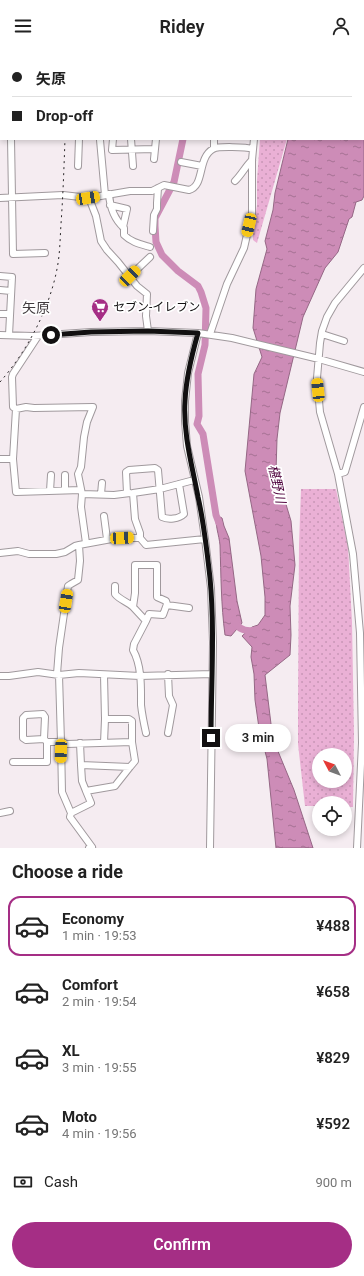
<!DOCTYPE html>
<html lang="en">
<head>
<meta charset="utf-8">
<style>
  :root { --surface:#fff; --page:#f2f2f2; --text:#222; --muted:#767676; --line:#e0e0e0; --accent:#a52e85 }
  body { margin:0; font-family:Roboto,"Noto Sans JP",sans-serif; background:var(--page); color:var(--text); height:100vh; display:flex; flex-direction:column; font-size:15px; white-space:nowrap }
  * { box-sizing:border-box; margin:0 }
  p { font-size:13px; color:var(--muted) }
  .icon { flex:none; width:22px; height:22px; fill:none; stroke:currentColor; stroke-width:2; stroke-linecap:round; stroke-linejoin:round }
  .map { position:relative; height:796px; overflow:hidden }
  .details { display:flex; flex-direction:column; background:var(--surface); flex:1 }
  .details>* { flex:none }
  .hud { position:absolute; left:0px; top:0px; width:364px; height:88px; box-shadow:0 2px 6px #0003; display:grid; align-content:center; height:88px; padding:0 12px; background:var(--surface) }
  .needle { width:26px; rotate:311deg }
  .tools { position:absolute; left:312px; top:696px; display:grid; gap:8px }
  .tools a { display:grid; place-items:center; width:40px; height:40px; border-radius:50%; background:var(--surface); box-shadow:0 2px 6px #0003; font-size:20px }
  .end { position:absolute; width:18px; height:18px; margin:-9px; border:5px solid #121011; background:#fff; box-shadow:0 0 0 2px #fff }
  .from { border-radius:50% }
  .bubble { position:absolute; height:28px; border-radius:14px; background:var(--surface); box-shadow:0 2px 6px #0003; font-size:13px; font-weight:600; line-height:28px; text-align:center }
  .car { position:absolute; width:12px; height:24px; margin:-12px -6px; border-radius:5px; box-shadow:0 0 3px 1px #0007; background:linear-gradient(#f5c518 24%,#345 0 40%,#f5c518 0 76%,#345 0 86%,#f5c518 0) }
  .hud b { display:flex; align-items:center; gap:14px; height:38px; font-size:15px }
  .hud b+b { border-top:1px solid var(--line) }
  .hud i { width:10px; height:10px; background:var(--text) }
  ul { padding:0; list-style:none }
  li { display:flex; align-items:center; gap:12px; height:60px; margin:0 8px 6px; padding:0 4px; border:2px solid transparent; border-radius:12px }
  li div { flex:1 }
  li b { display:block; font-size:15px }
  li em { font-style:normal; font-weight:600 }
  li.on { border-color:var(--accent) }
  li>.icon { width:36px; height:36px; stroke-width:1.5 }
  h2 { padding:0 12px; font-size:18px; line-height:48px }
  .pay { display:flex; align-items:center; gap:10px; height:44px; padding:0 12px; font-size:15px }
  .pay p { margin-inline-start:auto }
  .button { display:flex; gap:8px; margin-top:auto; padding:8px 12px }
  .button a { flex:1; height:46px; border-radius:24px; background:var(--accent); color:#fff; font-size:16px; font-weight:600; line-height:46px; text-align:center }
  header { display:flex; justify-content:space-between; align-items:center; height:52px; padding:0 12px; background:var(--surface); font-size:18px; font-weight:600 }
  .map>svg:first-child { display:block }
</style>
</head>
<body>
<header><svg class="icon" aria-label="menu" viewBox="0 0 24 24"><path d="M4 6h16M4 12h16M4 18h16"/></svg>Ridey<svg class="icon" aria-label="person" viewBox="0 0 24 24"><circle cx="12" cy="8" r="4"/><path d="M4 21q1-7 8-7t8 7"/></svg></header>
<div class="map">
<svg width="364" height="796" viewBox="0 0 364 796">
  <defs>
    <pattern id="park-dots" width="8" height="8" patternUnits="userSpaceOnUse"><rect width="8" height="8" fill="#eab0d5"/><path d="M2 2h.1M6 6h.1" fill="none" stroke="#c896b6" stroke-width="1.8" stroke-linecap="round"/></pattern>
    <pattern id="water-ripples" width="26" height="14" patternUnits="userSpaceOnUse"><rect width="26" height="14" fill="#cd8cb7"/><path d="M2 4q2-2 4 0t4 0M15 11q2-2 4 0t4 0" fill="none" stroke="#a57193"/></pattern>
  </defs>
  <rect width="100%" height="100%" fill="#f5ecf1"/>
  <path fill="url(#park-dots)" fill-rule="evenodd" d="M260 87H287L257 191 253 188V181L257 153V128Z
    M301 437H336L348 494 352 570 354 683 353 755H345V751H319V754H305L298 692V657L299 492ZM319 703H345V729H319Z"/>
  <path fill="url(#water-ripples)" stroke="#956785" d="M364 41V144L362 148 356 150 352 165 349 167 338 200 325 216 303 265 280 361 277 387 276 419 291 469 295 513 290 554 291 583 290 603 265 623 271 672 275 692 294 738 313 796H276L267 707 259 676 255 648 254 622 251 605 252 595 242 584 252 575 258 573 265 563V545L261 504 245 419 254 322 262 305 253 276 256 237 267 197 265 189 273 158 275 141 288 87H363V43Z
    M216 463 222 466 224 474 229 486 237 549 242 571 231 584 225 583C221 553 221 523 220 493 219 483 215 473 216 463Z"/>
  <g fill="none" stroke-linecap="round" stroke-linejoin="round">
    <path stroke="#cd8cb7" stroke-width="7" d="M172 0 173 1
      M183 87 174 130 155 166V174L156 190 162 203 178 219 198 234 201 240 206 256 205 293 198 322 199 364 197 372 203 382 216 463 219 471
      M234 568C238 578 246 580 256 578"/>
    <g stroke="#a0999d" stroke-width="8">
      <path id="minor" d="M125 0V1
        M144 0V1
        M177 0V1
        M204 0V1
        M15 1V0
        M87 1V0
        M246 1V0
        M0 81H1
        M11 87 13 202 45 201
        M113 87 112 98 155 97
        M131 87 133 114
        M214 87V96
        M100 88 105 143
        M154 107 156 87
        M181 110 202 114
        M78 114 79 87
        M235 129C242 122 245 115 252 108
        M109 142C110 156 114 167 124 176V183C131 190 140 192 150 195
        M0 146 63 143 89 146 130 139H152L164 133 189 138C205 134 197 106 213 97 218 94 246 95 253 97
        M89 146 96 164 101 189 107 198 118 210 137 234 147 242 146 264 148 279
        M110 153 127 157 123 175
        M153 179 154 163 157 157V151L158 136
        M0 224 12 225 9 283
        M130 224 150 205
        M0 238 11 239
        M0 262H10
        M198 281 188 321 185 349V369L187 394 199 445 205 487 211 536 213 590 210 796
        M210 282 227 232 244 196 252 161V108L254 87
        M322 282 344 289
        M0 283 33 284 91 280 148 279 198 281 232 286 319 307 364 320
        M38 284 13 322 12 325 13 355 16 357 26 355 34 356 93 355 87 370 84 385 81 415 78 422 82 442 81 455 86 491
        M16 357 13 407 16 440 81 438
        M0 407H13
        M338 422 345 420 364 355
        M65 423V438
        M50 439 51 423
        M127 441 126 420 129 418 155 416 158 418 162 465C168 468 179 467 184 462L179 432
        M82 442 114 443 130 441
        M101 442 102 431
        M104 464 107 487
        M140 486V481L135 467 133 441 160 437 194 428
        M0 501 18 499 29 502H56L65 500 75 494 79 493 117 486H140L146 493 205 487
        M115 534V542C120 548 128 550 133 555
        M167 553 189 556
        M57 622 59 596 68 534 71 532 78 528 80 509 79 493
        M168 622 169 644 173 653 168 681
        M104 623 105 667
        M0 624H9L38 620 59 623 79 621 140 624 212 622
        M146 681C144 672 142 662 141 653 141 636 142 614 133 598L134 592 146 569 133 555 135 541V513H157V545L166 549 167 552 163 563 149 562 146 569
        M44 687 45 665 43 662 26 663 23 666V686L26 688 44 687 47 690H61L59 623
        M80 691 81 713 130 715 135 709 132 690 67 692 61 690 62 740 71 761 91 751 86 739
        M104 691 105 667H129L132 669V690
        M13 710H47V690
        M81 713 82 729 86 739 115 734 130 715
        M0 761 10 759
        M71 761 70 765 92 795 89 796
        M357 796 362 691 360 581 353 502 338 422 320 360 317 326 320 291 322 279 327 265 335 251 364 216"/>
    </g>
    <use href="#minor" stroke="#fff" stroke-width="6"/>
    <path stroke="#2a2729" stroke-width="1" stroke-dasharray="2 4" stroke-linecap="butt" d="M69 1V0
      M0 330C27 299 49 258 57 217 60 202 60 187 61 172 63 144 64 115 65 87"/>
  </g>
  <g fill="none" stroke-linecap="round" stroke-linejoin="round">
    <path stroke="#121011" stroke-width="5" d="M51 283 91 280 148 279 198 281C192 302 186 326 185 349 183 382 192 413 198 445 204 471 207 499 210 526 215 579 211 633 211 686"/>
  </g>
  <defs>
    <g id="supermarket-pin" transform="scale(0.9)"><path d="M0 17L-7.5 6A9.5 9.5 0 1 1 7.5 6Z" fill="#a52e85" stroke="#fff"/><path d="M-6-5.5h2.5l.6 2H6L4.5 2H-2.5L-4.4-4H-6ZM-1.5 3.2a1.3 1.3 0 1 0 .1 0ZM3 3.2a1.3 1.3 0 1 0 .1 0Z" fill="#fff"/></g>
  </defs>
  <g fill-rule="evenodd">
    <use href="#supermarket-pin" x="100" y="255"/>
  </g>
  <g text-anchor="middle" dominant-baseline="central" stroke-width="3.5" stroke-linejoin="round" paint-order="stroke">
    <g font-size="12" fill="#121011" stroke="#fff" text-anchor="start">
      <text x="113" y="255">セブン-イレブン</text>
    </g>
    <g font-size="13" font-style="italic" fill="#4e003c" stroke="#fff">
      <text transform="translate(277 432) rotate(78)">椹野川</text>
    </g>
    <g font-size="14" fill="#413b3e" stroke="#fff">
      <text x="36" y="256">矢原</text>
    </g>
  </g>
</svg>
<div class="tools">
<a><svg class="needle" viewBox="-14 -14 28 28"><path d="M0-13l5 13h-10z" fill="#e53935"/><path d="M0 13l5-13h-10z" fill="#767676"/></svg></a>
<a><svg class="icon" aria-label="locate" viewBox="0 0 24 24"><circle cx="12" cy="12" r="6"/><path d="M12 2v4M12 18v4M2 12h4M18 12h4"/></svg></a>
</div>
<i class="end from" style="left:51px;top:283px"></i>
<i class="end" style="left:211px;top:686px"></i>
<div class="bubble" style="left:225px;top:672px;width:66px">3 min</div>
<i class="car" style="left:88px;top:146px;rotate:81deg"></i>
<i class="car" style="left:249px;top:173px;rotate:193deg"></i>
<i class="car" style="left:130px;top:224px;rotate:46deg"></i>
<i class="car" style="left:318px;top:338px;rotate:354deg"></i>
<i class="car" style="left:122px;top:486px;rotate:87deg"></i>
<i class="car" style="left:66px;top:549px;rotate:9deg"></i>
<i class="car" style="left:61px;top:699px;rotate:182deg"></i>
<div class="hud">
<b><i class="from"></i>矢原</b>
<b><i></i>Drop-off</b>
</div>
</div>
<section class="details">
<h2>Choose a ride</h2>
<ul>
<li class="on"><svg class="icon" aria-label="car" viewBox="0 0 24 24"><path d="M5 17H2v-5l4-1 3-4h7l3 4 3 1v5h-3M9 17h6M6 11h13"/><circle cx="7" cy="17" r="2"/><circle cx="17" cy="17" r="2"/></svg><div><b>Economy</b><p>1 min · 19:53</p></div><em>¥488</em></li>
<li><svg class="icon" aria-label="car" viewBox="0 0 24 24"><path d="M5 17H2v-5l4-1 3-4h7l3 4 3 1v5h-3M9 17h6M6 11h13"/><circle cx="7" cy="17" r="2"/><circle cx="17" cy="17" r="2"/></svg><div><b>Comfort</b><p>2 min · 19:54</p></div><em>¥658</em></li>
<li><svg class="icon" aria-label="car" viewBox="0 0 24 24"><path d="M5 17H2v-5l4-1 3-4h7l3 4 3 1v5h-3M9 17h6M6 11h13"/><circle cx="7" cy="17" r="2"/><circle cx="17" cy="17" r="2"/></svg><div><b>XL</b><p>3 min · 19:55</p></div><em>¥829</em></li>
<li><svg class="icon" aria-label="car" viewBox="0 0 24 24"><path d="M5 17H2v-5l4-1 3-4h7l3 4 3 1v5h-3M9 17h6M6 11h13"/><circle cx="7" cy="17" r="2"/><circle cx="17" cy="17" r="2"/></svg><div><b>Moto</b><p>4 min · 19:56</p></div><em>¥592</em></li>
</ul>
<div class="pay"><svg class="icon" aria-label="cash" viewBox="0 0 24 24"><path d="M3 7h18v10H3z"/><circle cx="12" cy="12" r="2"/></svg>Cash<p>900 m</p></div>
<div class="button"><a>Confirm</a></div>
</section>
</body>
</html>
